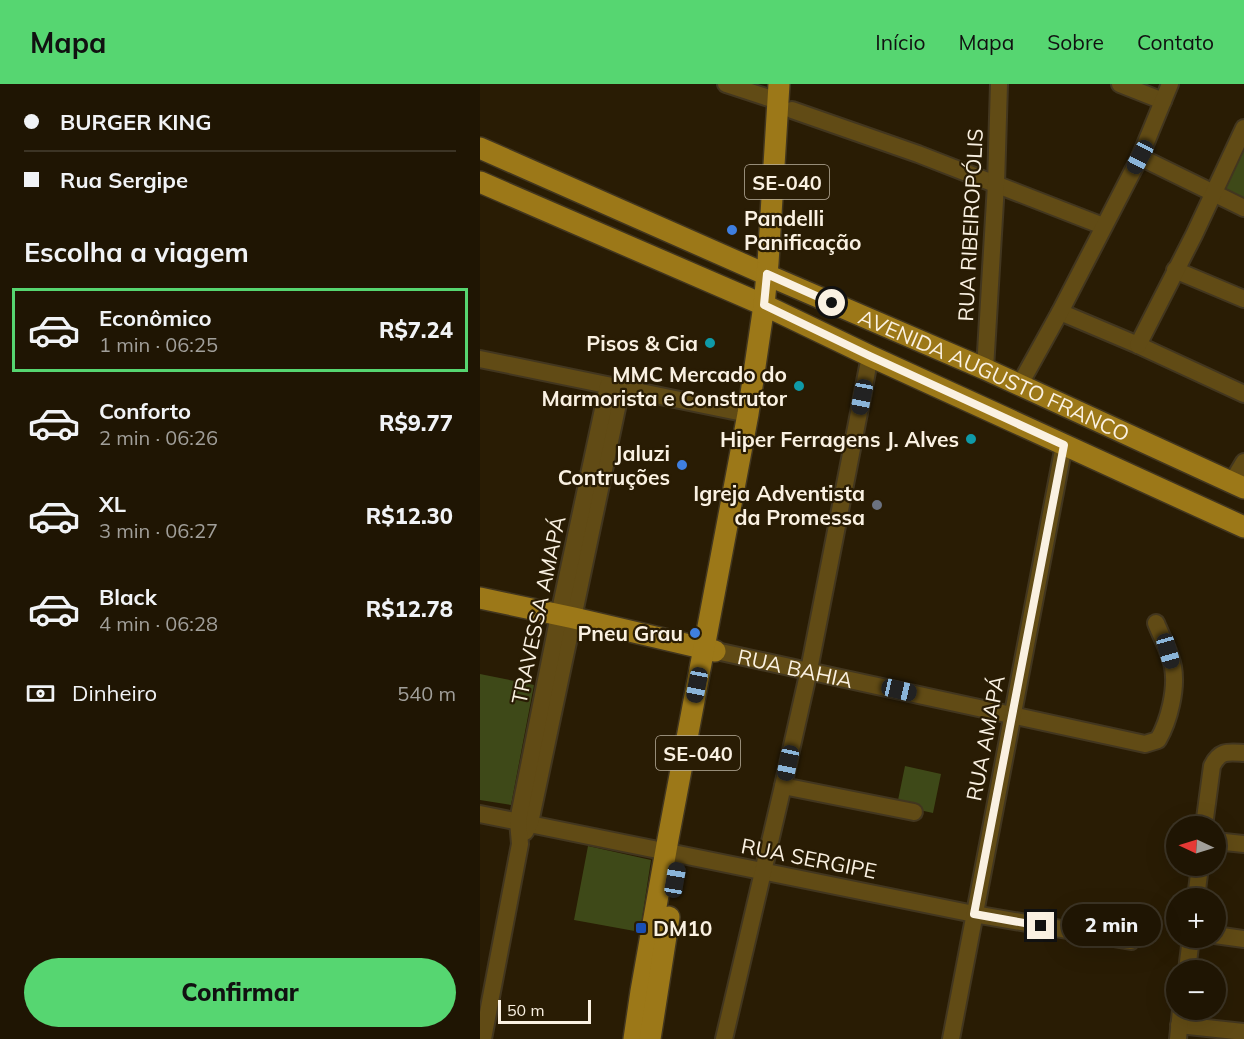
<!DOCTYPE html>
<html lang="pt">
<head>
<meta charset="utf-8">
<style>
  :root { --surface:#1f1503; --page:#2c2212; --text:#f1f3f6; --muted:#a19f9a; --line:#3c3425; --accent:#56d671 }
  body { margin:0; font-family:Mulish,sans-serif; background:var(--page); color:var(--text); height:100vh; display:flex; flex-direction:column; font-size:22px; white-space:nowrap }
  * { box-sizing:border-box; margin:0 }
  p { font-size:20px; color:var(--muted) }
  .icon { flex:none; width:33px; height:33px; fill:none; stroke:currentColor; stroke-width:2; stroke-linecap:round; stroke-linejoin:round }
  .map { position:relative; flex:1; overflow:hidden }
  .panel { display:flex; flex-direction:column; background:var(--surface); width:480px }
  .panel>* { flex:none }
  .guide { display:grid; align-content:center; height:132px; padding:0 24px; background:var(--surface) }
  .needle { width:39px; rotate:274deg }
  .buttons { position:absolute; left:686px; top:732px; display:grid; gap:12px }
  .buttons a { display:grid; place-items:center; width:60px; height:60px; border-radius:50%; background:var(--surface); box-shadow:0 6px 24px #0002,0 0 0 2px var(--line); font-size:30px }
  .scale { position:absolute; left:18px; bottom:15px; width:93px; box-sizing:border-box; padding-left:6px; border:3px solid #faf1e2; border-top:0; font-size:16px; line-height:21px; white-space:nowrap; color:#faf1e2; -webkit-text-stroke:4px #291c04; paint-order:stroke }
  .end { position:absolute; width:27px; height:27px; margin:-14px; border:8px solid #faf1e2; background:#111; box-shadow:0 0 0 3px #111 }
  .from { border-radius:50% }
  .bubble { position:absolute; height:42px; border-radius:21px; background:var(--surface); box-shadow:0 6px 24px #0002,0 0 0 2px var(--line); font-size:20px; font-weight:800; line-height:42px; text-align:center }
  .car { position:absolute; width:18px; height:36px; margin:-18px -9px; border-radius:8px; box-shadow:0 0 4px 2px #0007; background:linear-gradient(#222 24%,#8ab4d8 0 40%,#222 0 76%,#8ab4d8 0 86%,#222 0) }
  .guide b { display:flex; align-items:center; gap:21px; height:57px; font-size:22px }
  .guide b+b { border-top:2px solid var(--line) }
  .guide i { width:15px; height:15px; background:var(--text) }
  ul { padding:0; list-style:none }
  li { display:flex; align-items:center; gap:18px; height:84px; margin:0 12px 9px; padding:0 12px; border:3px solid transparent; border-radius:0px }
  li div { flex:1 }
  li b { display:block; font-size:22px }
  li em { font-style:normal; font-weight:800 }
  li.current { border-color:var(--accent) }
  li>.icon { width:54px; height:54px; stroke-width:1.5 }
  h2 { padding:0 24px; font-size:27px; line-height:72px }
  .pay { display:flex; align-items:center; gap:15px; height:66px; padding:0 24px; font-size:22px }
  .pay p { margin-inline-start:auto }
  .primary-button { display:flex; gap:12px; margin-top:auto; padding:12px 24px }
  .primary-button a { flex:1; height:69px; border-radius:36px; background:var(--accent); color:#111; font-size:24px; font-weight:800; line-height:69px; text-align:center }
  header { display:flex; align-items:center; gap:36px; box-sizing:border-box; height:84px; padding:0 30px; background:var(--accent); color:#111 }
  header strong { font-size:28px }
  nav { display:flex; gap:33px; margin-inline-start:auto; font-size:21px }
  main { display:flex; flex:1; min-height:0 }
  .map>svg:first-child { display:block }
</style>
</head>
<body>
<header>
<strong>Mapa</strong>
<nav><a>Início</a><a>Mapa</a><a>Sobre</a><a>Contato</a></nav>
</header>
<main>
<section class="panel">
<div class="guide">
<b><i class="from"></i>BURGER KING</b>
<b><i></i>Rua Sergipe</b>
</div>
<h2>Escolha a viagem</h2>
<ul>
<li class="current"><svg class="icon" aria-label="car" viewBox="0 0 24 24"><path d="M5 17H2v-5l4-1 3-4h7l3 4 3 1v5h-3M9 17h6M6 11h13"/><circle cx="7" cy="17" r="2"/><circle cx="17" cy="17" r="2"/></svg><div><b>Econômico</b><p>1 min · 06:25</p></div><em>R$7.24</em></li>
<li><svg class="icon" aria-label="car" viewBox="0 0 24 24"><path d="M5 17H2v-5l4-1 3-4h7l3 4 3 1v5h-3M9 17h6M6 11h13"/><circle cx="7" cy="17" r="2"/><circle cx="17" cy="17" r="2"/></svg><div><b>Conforto</b><p>2 min · 06:26</p></div><em>R$9.77</em></li>
<li><svg class="icon" aria-label="car" viewBox="0 0 24 24"><path d="M5 17H2v-5l4-1 3-4h7l3 4 3 1v5h-3M9 17h6M6 11h13"/><circle cx="7" cy="17" r="2"/><circle cx="17" cy="17" r="2"/></svg><div><b>XL</b><p>3 min · 06:27</p></div><em>R$12.30</em></li>
<li><svg class="icon" aria-label="car" viewBox="0 0 24 24"><path d="M5 17H2v-5l4-1 3-4h7l3 4 3 1v5h-3M9 17h6M6 11h13"/><circle cx="7" cy="17" r="2"/><circle cx="17" cy="17" r="2"/></svg><div><b>Black</b><p>4 min · 06:28</p></div><em>R$12.78</em></li>
</ul>
<div class="pay"><svg class="icon" aria-label="cash" viewBox="0 0 24 24"><path d="M3 7h18v10H3z"/><circle cx="12" cy="12" r="2"/></svg>Dinheiro<p>540 m</p></div>
<div class="primary-button"><a>Confirmar</a></div>
</section>
<div class="map">
<svg width="764" height="955" viewBox="0 0 764 955">
  <rect width="100%" height="100%" fill="#291c04"/>
  <path fill="#3e4918" d="M764 51V116L740 103Z
    M0 590 54 601 31 721 0 716Z
    M425 682 461 690 453 729 417 721Z
    M108 762 171 776 160 848 94 836Z"/>
  <g fill="none" stroke-linecap="round" stroke-linejoin="round">
    <g stroke="#42361f" stroke-width="20">
      <g id="minor">
        <path d="M246 0 298 17"/>
        <path d="M640 0 683 17"/>
        <path d="M312 26 438 70 623 142"/>
        <path d="M660 73 764 124"/>
        <path d="M695 186 764 215"/>
        <path d="M580 228 658 261 764 310"/>
        <path d="M658 261 714 151 764 44"/>
        <path d="M0 275 268 330"/>
        <path d="M505 285 516 100 519 0"/>
        <path d="M539 302 580 228 660 73 690 0"/>
        <path d="M752 398 764 378"/>
        <path id="s1" d="M236 567 665 660 678 656C689 637 697 605 693 583 690 568 682 554 676 539"/>
        <path d="M303 702 434 728"/>
        <path d="M0 730 494 830 651 857"/>
        <path d="M724 742 732 682C740 666 748 668 764 669"/>
        <path d="M45 748 50 739 141 305"/>
        <path d="M735 757 764 760"/>
        <path d="M716 814 720 782"/>
        <path d="M735 851 764 855"/>
        <path d="M707 886 711 854"/>
        <path d="M699 941 764 948"/>
        <path d="M3 955 40 760 38 737 79 531 128 302"/>
        <path d="M244 955 303 702 329 586 390 272"/>
        <path d="M471 955 584 361"/>
        <path d="M698 955 701 926"/>
      </g>
    </g>
    <g stroke="#42361f" stroke-width="24">
      <g id="major">
        <path id="s2" d="M0 64 301 197 505 285 764 404"/>
        <path d="M0 98 284 221 390 272 764 443"/>
        <path d="M0 514 94 534 235 567"/>
        <path d="M154 955 161 907 188 755 268 330 284 221 288 179 299 0"/>
        <path d="M170 955 189 833"/>
      </g>
    </g>
    <use href="#minor" stroke="#614b15" stroke-width="16"/>
    <use href="#major" stroke="#9c7818" stroke-width="21"/>
  </g>
  <g fill="none" stroke-linecap="round" stroke-linejoin="round">
    <path stroke="#faf1e2" stroke-width="8" d="M352 219 287 190 284 221 390 272 584 361 494 830 561 842"/>
  </g>
  <g fill="#3f7fe0" stroke="#291c04" stroke-width="2">
    <circle cx="252" cy="146" r="6"/>
    <circle cx="202" cy="381" r="6"/>
    <circle cx="215" cy="549" r="6"/>
  </g>
  <g fill="#0f9aa8" stroke="#291c04" stroke-width="2">
    <circle cx="230" cy="259" r="6"/>
    <circle cx="319" cy="302" r="6"/>
    <circle cx="491" cy="355" r="6"/>
  </g>
  <circle fill="#6b7280" stroke="#291c04" stroke-width="2" cx="397" cy="421" r="6"/>
  <rect fill="#1a4fb4" stroke="#291c04" stroke-width="2" x="155" y="838" width="12" height="12" rx="3"/>
  <g text-anchor="middle" dominant-baseline="central" stroke-width="4.5" stroke-linejoin="round" paint-order="stroke">
    <g fill="#291c04" stroke="#bbb19f" stroke-width="1.5">
      <rect x="265" y="81" width="84" height="34" rx="4.5"/>
      <rect x="176" y="652" width="84" height="34" rx="4.5"/>
    </g>
    <g font-size="20" font-weight="bold" fill="#faf1e2">
      <text x="307" y="98">SE-040</text>
      <text x="218" y="669">SE-040</text>
    </g>
    <g font-size="21" font-weight="bold" fill="#faf1e2" stroke="#291c04" text-anchor="end">
      <text x="264" y="134" text-anchor="start">Pandelli<tspan x="264" dy="24">Panificação</tspan></text>
      <text x="218" y="259">Pisos &amp; Cia</text>
      <text x="307" y="290">MMC Mercado do<tspan x="307" dy="24">Marmorista e Construtor</tspan></text>
      <text x="479" y="355">Hiper Ferragens J. Alves</text>
      <text x="190" y="369">Jaluzi<tspan x="190" dy="24">Contruções</tspan></text>
      <text x="385" y="409">Igreja Adventista<tspan x="385" dy="24">da Promessa</tspan></text>
      <text x="203" y="549">Pneu Grau</text>
      <text x="173" y="844" text-anchor="start">DM10</text>
    </g>
    <g font-size="21" fill="#faf1e2" stroke="#291c04">
      <text transform="translate(490 141) rotate(-87)">RUA RIBEIROPÓLIS</text>
      <text stroke="none"><textPath href="#s2" startOffset="562">AVENIDA AUGUSTO FRANCO</textPath></text>
      <text transform="translate(58 526) rotate(-78)">TRAVESSA AMAPÁ</text>
      <text stroke="none"><textPath href="#s1" startOffset="81">RUA BAHIA</textPath></text>
      <text transform="translate(505 654) rotate(-79)">RUA AMAPÁ</text>
      <text transform="translate(329 774) rotate(11)">RUA SERGIPE</text>
    </g>
  </g>
</svg>
<div class="buttons">
<a><svg class="needle" viewBox="-14 -14 28 28"><path d="M0-13l5 13h-10z" fill="#e53935"/><path d="M0 13l5-13h-10z" fill="#a19f9a"/></svg></a>
<a>+</a>
<a>−</a>
</div>
<div class="scale">50 m</div>
<i class="end from" style="left:352px;top:219px"></i>
<i class="end" style="left:561px;top:842px"></i>
<div class="bubble" style="left:582px;top:820px;width:99px">2 min</div>
<i class="car" style="left:660px;top:73px;rotate:208deg"></i>
<i class="car" style="left:382px;top:313px;rotate:191deg"></i>
<i class="car" style="left:688px;top:567px;rotate:164deg"></i>
<i class="car" style="left:217px;top:601px;rotate:191deg"></i>
<i class="car" style="left:419px;top:606px;rotate:103deg"></i>
<i class="car" style="left:308px;top:679px;rotate:192deg"></i>
<i class="car" style="left:195px;top:796px;rotate:10deg"></i>
</div>
</main>
</body>
</html>
